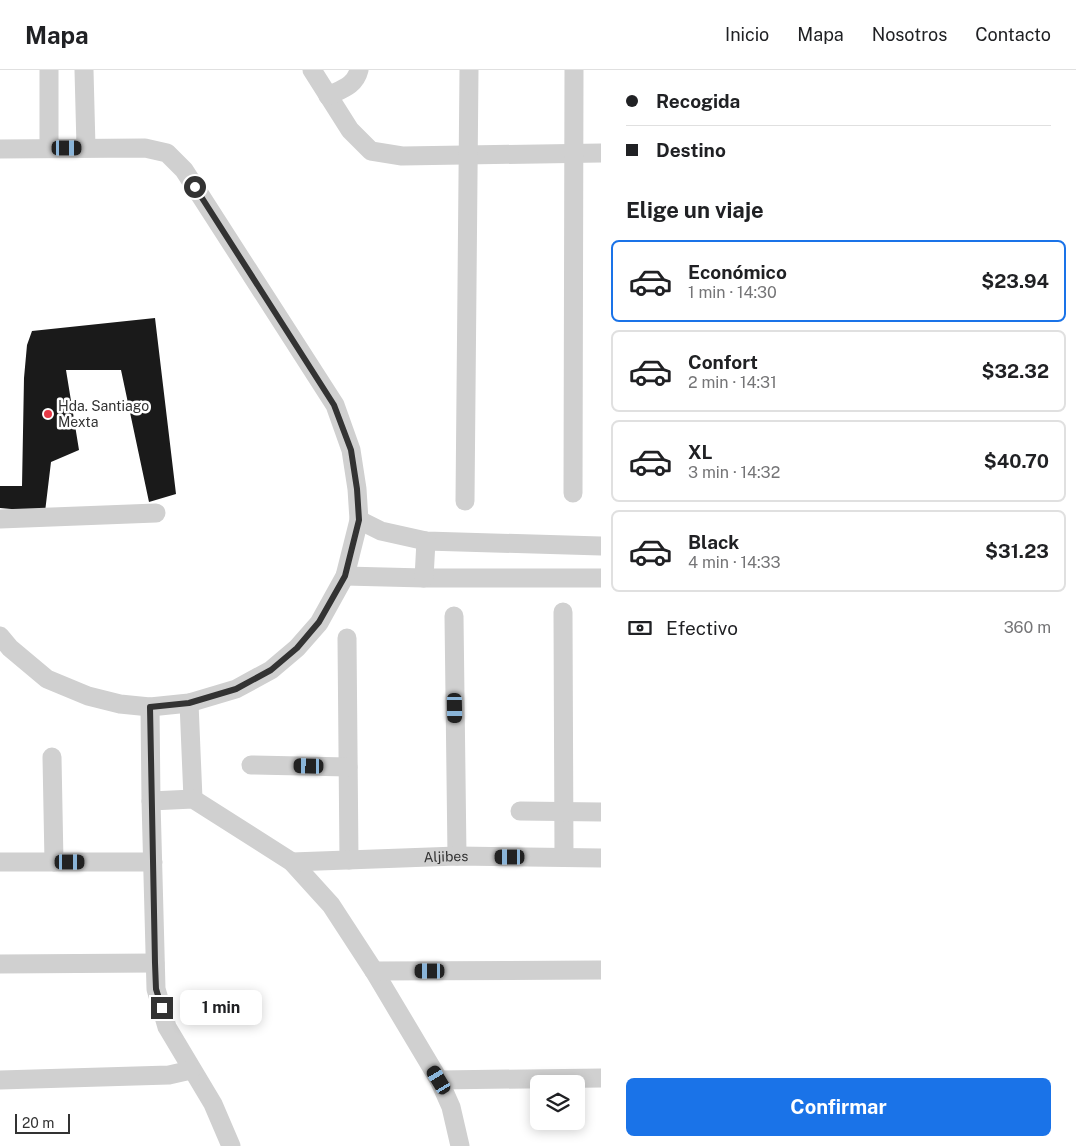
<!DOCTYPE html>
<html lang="es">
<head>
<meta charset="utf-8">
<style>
  :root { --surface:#fff; --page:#f6f6f6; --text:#202124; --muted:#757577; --line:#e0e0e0; --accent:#1a73e8 }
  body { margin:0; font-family:"Public Sans",sans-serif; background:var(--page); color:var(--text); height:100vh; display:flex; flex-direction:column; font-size:19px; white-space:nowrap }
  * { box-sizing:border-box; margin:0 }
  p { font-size:16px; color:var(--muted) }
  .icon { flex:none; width:28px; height:28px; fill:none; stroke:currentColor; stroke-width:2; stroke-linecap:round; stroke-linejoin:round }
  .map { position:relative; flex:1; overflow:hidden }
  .sheet { display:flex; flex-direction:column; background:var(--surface); width:475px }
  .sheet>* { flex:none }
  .hud { display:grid; align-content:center; height:110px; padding:0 25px; background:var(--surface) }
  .fabs { position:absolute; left:530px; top:1005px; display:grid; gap:10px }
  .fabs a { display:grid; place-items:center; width:55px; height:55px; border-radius:8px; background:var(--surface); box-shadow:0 2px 12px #0003; font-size:25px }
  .scale { position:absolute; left:15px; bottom:12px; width:55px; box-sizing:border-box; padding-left:5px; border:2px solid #333; border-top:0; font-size:14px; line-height:18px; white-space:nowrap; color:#333; -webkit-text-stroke:4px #fff; paint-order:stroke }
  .end { position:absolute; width:22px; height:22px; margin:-11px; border:6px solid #333; background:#fff; box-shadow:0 0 0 2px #fff }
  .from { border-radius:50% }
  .bubble { position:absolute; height:35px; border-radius:8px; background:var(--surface); box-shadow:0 2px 12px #0003; font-size:16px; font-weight:700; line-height:35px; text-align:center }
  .car { position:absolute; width:15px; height:30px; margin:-15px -8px; border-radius:6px; box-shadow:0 0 4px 1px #0007; background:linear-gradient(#222 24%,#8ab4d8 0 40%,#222 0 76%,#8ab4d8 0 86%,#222 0) }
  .hud b { display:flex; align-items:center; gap:18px; height:48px; font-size:19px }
  .hud b+b { border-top:1px solid var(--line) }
  .hud i { width:12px; height:12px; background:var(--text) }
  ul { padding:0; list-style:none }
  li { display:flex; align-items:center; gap:15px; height:82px; margin:0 10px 8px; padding:0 15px; border:2px solid var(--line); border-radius:8px }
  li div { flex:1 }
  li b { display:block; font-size:19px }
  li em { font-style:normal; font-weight:700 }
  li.current { border-color:var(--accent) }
  li>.icon { width:45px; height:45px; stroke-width:1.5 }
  h2 { padding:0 25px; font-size:22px; line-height:60px }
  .pay { display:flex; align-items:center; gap:12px; height:55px; padding:0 25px; font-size:19px }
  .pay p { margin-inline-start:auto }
  .cta { display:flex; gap:10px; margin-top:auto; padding:10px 25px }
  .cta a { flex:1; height:58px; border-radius:8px; background:var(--accent); color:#fff; font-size:20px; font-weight:700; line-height:58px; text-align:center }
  header { display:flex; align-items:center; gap:30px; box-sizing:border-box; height:70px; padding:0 25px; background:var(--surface); border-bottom:1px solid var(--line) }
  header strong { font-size:24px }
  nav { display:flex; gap:28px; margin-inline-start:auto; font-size:18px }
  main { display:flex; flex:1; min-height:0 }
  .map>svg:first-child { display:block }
</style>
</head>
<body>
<header>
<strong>Mapa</strong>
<nav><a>Inicio</a><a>Mapa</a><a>Nosotros</a><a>Contacto</a></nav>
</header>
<main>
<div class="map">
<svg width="601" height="1076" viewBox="0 0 601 1076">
  <rect width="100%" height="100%" fill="#fff"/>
  <path fill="#1a1a1a" d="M155 248 176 424 149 432 121 300H66L79 380 51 392 45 442 0 438V416H22L24 308 27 275 32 261Z"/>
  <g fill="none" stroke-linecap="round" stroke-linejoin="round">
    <g stroke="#d0d0d0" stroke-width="19">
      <path d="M84 0 86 77"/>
      <path d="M312 0 350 60 371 81 402 86 601 83"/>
      <path d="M328 26C342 19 355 16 359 0"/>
      <path d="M49 78V0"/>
      <path d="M0 79 145 78 167 83 184 100 335 335 351 380 357 419 359 450 345 506 319 553 297 578 271 600 236 619 189 633 150 637 120 634 88 626 47 609 10 578 0 566"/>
      <path d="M573 423 574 0"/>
      <path d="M465 431 469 0"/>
      <path d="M0 449 156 443"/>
      <path d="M359 450 381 461 426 471 601 476"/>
      <path d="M345 506 424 508H601"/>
      <path d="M424 508 426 471"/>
      <path d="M563 542 564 787"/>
      <path d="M454 546 457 786"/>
      <path d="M347 568 349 790"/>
      <path d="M189 633 193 729"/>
      <path d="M150 637 151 731 156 919 167 957 213 1034 231 1076"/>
      <path d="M52 687 54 792"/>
      <path d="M251 695 348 697"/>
      <path d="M151 731 193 729 292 792 331 835 374 901 439 1010 451 1037 460 1076"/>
      <path d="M520 741 601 742"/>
      <path d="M0 792H153"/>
      <path id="s1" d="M292 792 457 786 601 788"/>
      <path d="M0 894 155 893"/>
      <path d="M374 901 601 900"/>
      <path d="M0 1010 169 1005 191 1000"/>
      <path d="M439 1010 601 1008"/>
    </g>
  </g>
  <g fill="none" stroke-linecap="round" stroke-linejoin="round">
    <path stroke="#333" stroke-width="6" d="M162 938 156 919 155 893 150 637 189 633 236 619 271 600 297 578 319 552 345 506 359 450 357 419 351 380 334 335 195 117"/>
  </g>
  <circle fill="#e63946" stroke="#fff" stroke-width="2" cx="48" cy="344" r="5"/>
  <g text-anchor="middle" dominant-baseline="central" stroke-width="5" stroke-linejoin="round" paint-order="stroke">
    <g font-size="14" fill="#333" stroke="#fff" text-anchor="start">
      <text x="58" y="336">Hda. Santiago<tspan x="58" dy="16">Mexta</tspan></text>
    </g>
    <g font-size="14" fill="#333" stroke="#fff">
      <text stroke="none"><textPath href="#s1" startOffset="154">Aljibes</textPath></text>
    </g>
  </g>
</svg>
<div class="fabs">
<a><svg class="icon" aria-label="layers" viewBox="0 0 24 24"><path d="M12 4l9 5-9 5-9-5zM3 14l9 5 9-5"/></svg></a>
</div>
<div class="scale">20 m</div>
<i class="end from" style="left:195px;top:117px"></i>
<i class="end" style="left:162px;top:938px"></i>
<div class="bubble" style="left:180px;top:920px;width:82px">1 min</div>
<i class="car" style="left:67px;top:78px;rotate:90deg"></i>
<i class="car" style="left:455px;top:638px;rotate:179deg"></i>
<i class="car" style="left:309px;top:696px;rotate:271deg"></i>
<i class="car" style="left:510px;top:787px;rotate:270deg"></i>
<i class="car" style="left:70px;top:792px;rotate:90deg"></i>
<i class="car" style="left:430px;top:901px;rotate:270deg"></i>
<i class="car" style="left:439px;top:1010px;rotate:329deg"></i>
</div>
<section class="sheet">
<div class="hud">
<b><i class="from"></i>Recogida</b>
<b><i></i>Destino</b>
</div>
<h2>Elige un viaje</h2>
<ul>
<li class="current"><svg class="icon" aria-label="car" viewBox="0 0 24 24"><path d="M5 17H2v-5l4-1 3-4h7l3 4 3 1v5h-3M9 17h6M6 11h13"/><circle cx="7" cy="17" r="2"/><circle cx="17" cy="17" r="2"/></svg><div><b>Económico</b><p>1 min · 14:30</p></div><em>$23.94</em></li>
<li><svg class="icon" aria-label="car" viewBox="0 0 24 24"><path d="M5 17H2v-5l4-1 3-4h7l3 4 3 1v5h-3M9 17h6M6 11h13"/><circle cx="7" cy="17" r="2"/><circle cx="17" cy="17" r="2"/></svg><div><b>Confort</b><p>2 min · 14:31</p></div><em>$32.32</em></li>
<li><svg class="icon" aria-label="car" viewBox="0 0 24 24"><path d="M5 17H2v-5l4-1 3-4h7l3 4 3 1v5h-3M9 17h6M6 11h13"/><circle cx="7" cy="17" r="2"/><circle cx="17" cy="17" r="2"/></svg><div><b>XL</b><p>3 min · 14:32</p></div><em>$40.70</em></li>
<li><svg class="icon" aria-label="car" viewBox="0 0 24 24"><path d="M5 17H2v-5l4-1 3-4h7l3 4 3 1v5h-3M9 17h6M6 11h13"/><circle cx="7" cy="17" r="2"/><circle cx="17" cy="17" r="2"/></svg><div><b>Black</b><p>4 min · 14:33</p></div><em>$31.23</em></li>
</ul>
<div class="pay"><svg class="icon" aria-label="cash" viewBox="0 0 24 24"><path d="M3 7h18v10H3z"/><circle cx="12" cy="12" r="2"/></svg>Efectivo<p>360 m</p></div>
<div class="cta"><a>Confirmar</a></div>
</section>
</main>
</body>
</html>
